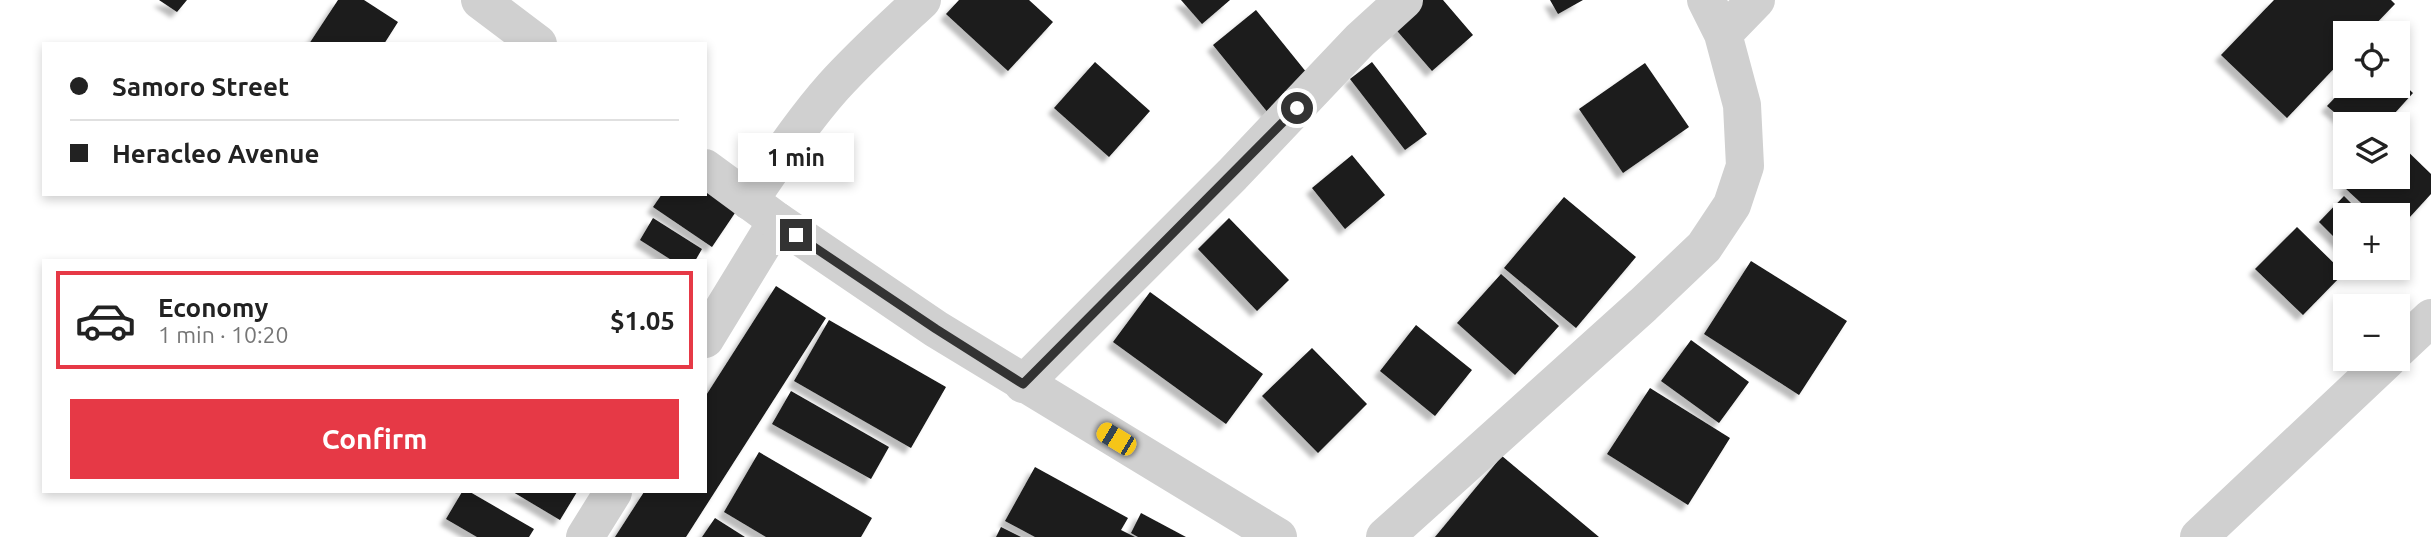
<!DOCTYPE html>
<html lang="en">
<head>
<meta charset="utf-8">
<style>
  :root { --surface:#fff; --page:#f6f6f6; --text:#222; --muted:#767676; --line:#e0e0e0; --accent:#e63946 }
  body { margin:0; font-family:Ubuntu,sans-serif; background:var(--page); color:var(--text); height:100vh; display:flex; flex-direction:column; font-size:26px; white-space:nowrap }
  * { box-sizing:border-box; margin:0 }
  p { font-size:23px; color:var(--muted) }
  .icon { flex:none; width:38px; height:38px; fill:none; stroke:currentColor; stroke-width:2; stroke-linecap:round; stroke-linejoin:round }
  .map { position:relative; flex:1; overflow:hidden }
  .sheet { position:absolute; left:42px; top:259px; width:665px; height:234px; display:flex; flex-direction:column; background:var(--surface); border-radius:0px; box-shadow:0 4px 10px #0003 }
  .sheet>* { flex:none }
  .hud { position:absolute; left:42px; top:42px; width:665px; height:154px; border-radius:0px; box-shadow:0 4px 10px #0003; display:grid; align-content:center; height:154px; padding:0 28px; background:var(--surface) }
  .controls { position:absolute; left:2333px; top:21px; display:grid; gap:14px }
  .controls a { display:grid; place-items:center; width:77px; height:77px; border-radius:0px; background:var(--surface); box-shadow:0 4px 10px #0003; font-size:35px }
  .end { position:absolute; width:32px; height:32px; margin:-16px; border:9px solid #333; background:#fff; box-shadow:0 0 0 4px #fff }
  .from { border-radius:50% }
  .bubble { position:absolute; height:49px; border-radius:0px; background:var(--surface); box-shadow:0 4px 10px #0003; font-size:23px; font-weight:700; line-height:49px; text-align:center }
  .car { position:absolute; width:21px; height:42px; margin:-21px -10px; border-radius:9px; box-shadow:0 0 5px 2px #0007; background:linear-gradient(#f5c518 24%,#345 0 40%,#f5c518 0 76%,#345 0 86%,#f5c518 0) }
  .hud b { display:flex; align-items:center; gap:24px; height:66px; font-size:26px }
  .hud b+b { border-top:2px solid var(--line) }
  .hud i { width:18px; height:18px; background:var(--text) }
  ul { padding:12px 0 0; list-style:none }
  li { display:flex; align-items:center; gap:21px; height:98px; margin:0 14px 10px; padding:0 14px; border:4px solid transparent; border-radius:0px }
  li div { flex:1 }
  li b { display:block; font-size:26px }
  li em { font-style:normal; font-weight:700 }
  li.selected { border-color:var(--accent) }
  li>.icon { width:63px; height:63px; stroke-width:1.5 }
  .cta { display:flex; gap:14px; margin-top:auto; padding:14px 28px }
  .cta a { flex:1; height:80px; border-radius:0px; background:var(--accent); color:#fff; font-size:28px; font-weight:700; line-height:80px; text-align:center }
  .map>svg:first-child { display:block }
</style>
</head>
<body>
<div class="map">
<svg width="2431" height="537" viewBox="0 0 2431 537">
  <defs>
    <filter id="shadow"><feDropShadow dx="-6" dy="6" stdDeviation="2" flood-color="#0004"/></filter>
  </defs>
  <rect width="100%" height="100%" fill="#fff"/>
  <path fill="#1a1a1a" filter="url(#shadow)" d="M159 0H187L177 12Z
    M338 0H364L398 22 384 44H309Z
    M959 0H1029L1053 22 1008 71 946 14Z
    M1181 0H1230L1202 24Z
    M1421 0H1443L1473 35 1432 71 1392 25Z
    M1550 0H1583L1558 14Z
    M2274 0H2391L2395 4 2367 33H2345V57L2287 118 2221 55Z
    M1256 10 1311 78 1269 114 1213 45Z
    M1095 62 1150 111 1109 157 1054 108Z
    M1372 62 1427 134 1405 150 1350 79Z
    M1645 63 1689 127 1623 173 1579 109Z
    M2398 79 2413 93 2385 124H2348L2327 106 2346 86H2398Z
    M2398 142 2431 174V194L2398 230V215H2374L2345 188 2356 177H2398Z
    M1352 155 1385 195 1345 229 1312 188Z
    M705 184 739 207 712 247 653 207 662 194H705Z
    M2344 196 2363 215H2345V248L2319 222Z
    M1564 197 1636 257 1576 328 1504 268Z
    M653 218 702 249 695 261H673L640 240Z
    M1229 218 1289 280 1257 311 1198 249Z
    M2297 227 2344 273 2303 315 2255 269Z
    M1751 261 1847 321 1799 395 1704 334Z
    M1501 274 1559 326 1515 375 1457 323Z
    M776 286 826 318 686 537H615L644 492H705V397Z
    M1150 292 1263 374 1226 424 1113 342Z
    M829 320 946 387 911 448 794 381Z
    M1416 325 1472 370 1435 416 1380 371Z
    M1691 340 1749 382 1719 423 1661 381Z
    M1312 348 1367 404 1318 453 1262 396Z
    M1650 388 1730 438 1688 505 1607 454Z
    M791 391 889 447 871 479 772 424Z
    M759 452 872 518 861 537H766L724 512Z
    M1502 456 1599 537H1435Z
    M1035 467 1128 518 1121 530 1135 537H1035L1005 521Z
    M462 492H470L534 529 529 537H477L446 519Z
    M513 492H577L560 520Z
    M1141 513 1186 537H1138L1131 533Z
    M715 518 745 537H702Z
    M1001 527 1021 537H996Z"/>
  <g fill="none" stroke-linecap="round" stroke-linejoin="round">
    <path stroke="#d0d0d0" stroke-width="38" d="M1723 34 1756 0
      M749 201C776 162 802 122 833 87 861 56 892 28 922 0
      M705 339 777 221
      M1023 384 1232 175 1360 40 1404 0
      M585 537 613 492
      M1385 537 1643 305 1704 247 1732 205 1745 166 1742 105 1723 34 1706 0"/>
    <path stroke="#d0d0d0" stroke-width="38" d="M480 0 538 44
      M705 168 777 221 936 329 1278 537
      M2398 349 2431 318
      M2199 537 2388 359"/>
  </g>
  <g fill="none" stroke-linecap="round" stroke-linejoin="round">
    <path stroke="#333" stroke-width="9" d="M796 235 936 329 1023 384 1297 108"/>
  </g>
</svg>
<div class="controls">
<a><svg class="icon" aria-label="locate" viewBox="0 0 24 24"><circle cx="12" cy="12" r="6"/><path d="M12 2v4M12 18v4M2 12h4M18 12h4"/></svg></a>
<a><svg class="icon" aria-label="layers" viewBox="0 0 24 24"><path d="M12 4l9 5-9 5-9-5zM3 14l9 5 9-5"/></svg></a>
<a>+</a>
<a>−</a>
</div>
<i class="end from" style="left:1297px;top:108px"></i>
<i class="end" style="left:796px;top:235px"></i>
<div class="bubble" style="left:738px;top:133px;width:116px">1 min</div>
<i class="car" style="left:1116px;top:439px;rotate:301deg"></i>
<div class="hud">
<b><i class="from"></i>Samoro Street</b>
<b><i></i>Heracleo Avenue</b>
</div>
<section class="sheet">
<ul>
<li class="selected"><svg class="icon" aria-label="car" viewBox="0 0 24 24"><path d="M5 17H2v-5l4-1 3-4h7l3 4 3 1v5h-3M9 17h6M6 11h13"/><circle cx="7" cy="17" r="2"/><circle cx="17" cy="17" r="2"/></svg><div><b>Economy</b><p>1 min · 10:20</p></div><em>$1.05</em></li>
</ul>
<div class="cta"><a>Confirm</a></div>
</section>
</div>
</body>
</html>
